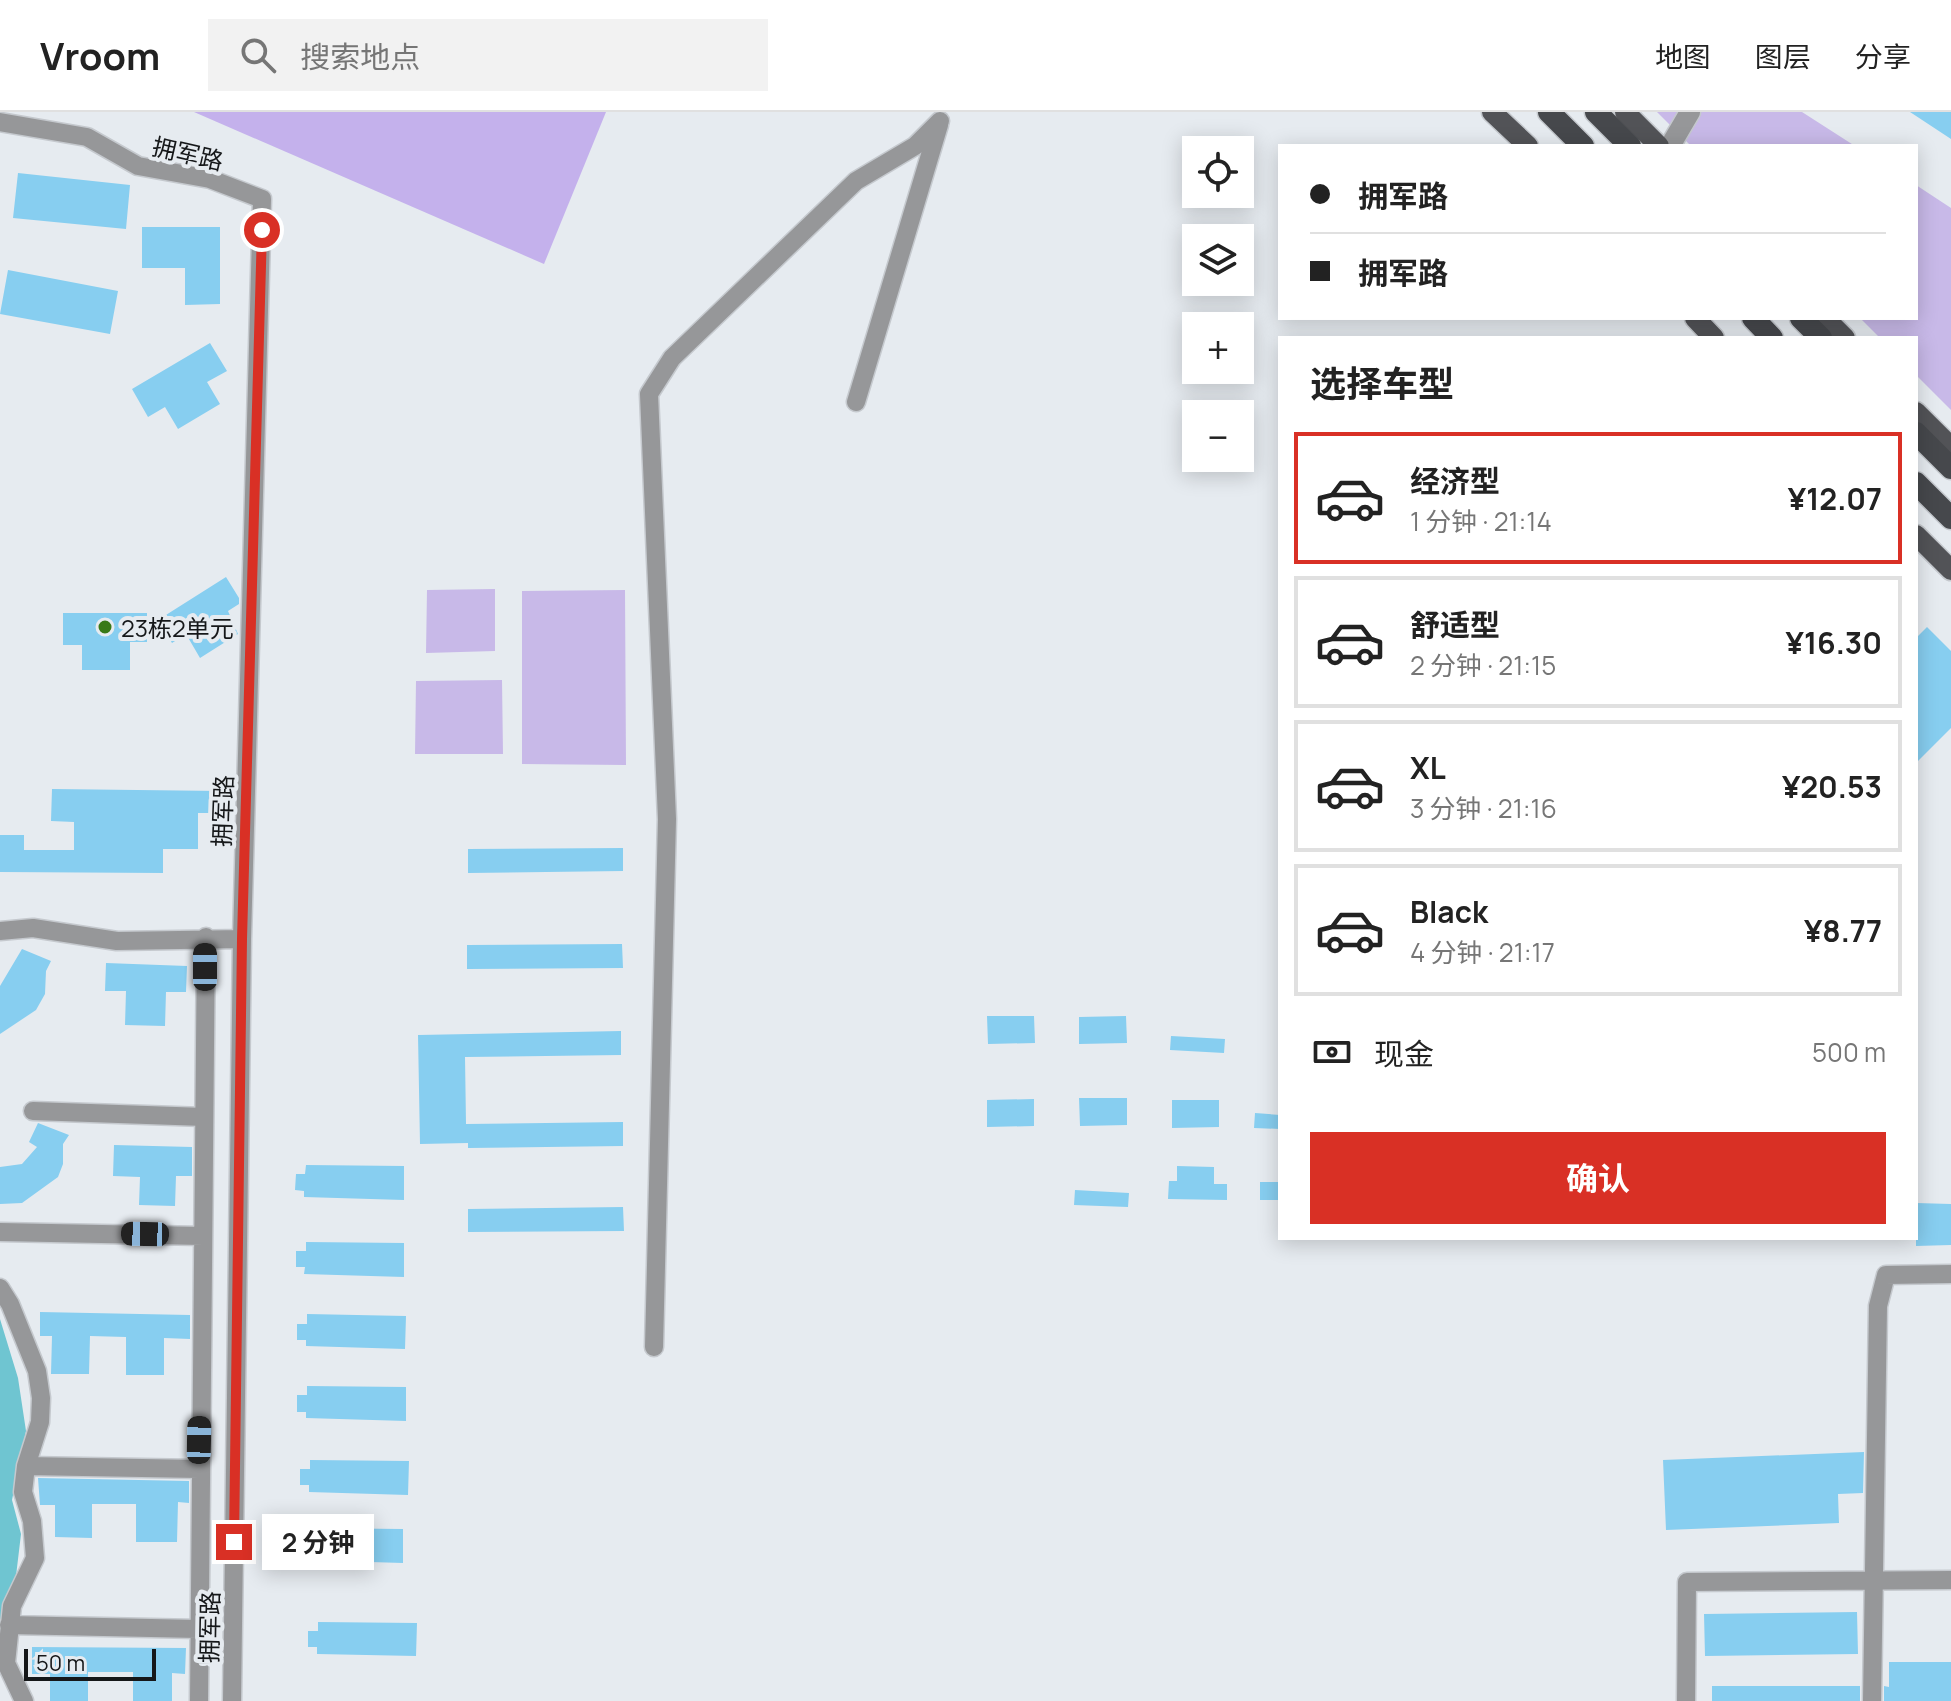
<!DOCTYPE html>
<html lang="zh">
<head>
<meta charset="utf-8">
<style>
  :root { --surface:#fff; --page:#f2f2f2; --text:#222; --muted:#767676; --line:#e0e0e0; --accent:#d93025 }
  body { margin:0; font-family:Manrope,"Noto Sans SC",sans-serif; background:var(--page); color:var(--text); height:100vh; display:flex; flex-direction:column; font-size:30px; white-space:nowrap }
  * { box-sizing:border-box; margin:0 }
  p { font-size:26px; color:var(--muted) }
  .icon { flex:none; width:44px; height:44px; fill:none; stroke:currentColor; stroke-width:2; stroke-linecap:round; stroke-linejoin:round }
  .map { position:relative; flex:1; overflow:hidden }
  .drawer { position:absolute; left:1278px; top:224px; width:640px; height:904px; display:flex; flex-direction:column; background:var(--surface); border-radius:0px; box-shadow:0 4px 20px #0003 }
  .drawer>* { flex:none }
  .hud { position:absolute; left:1278px; top:32px; width:640px; height:176px; border-radius:0px; box-shadow:0 4px 20px #0003; display:grid; align-content:center; height:176px; padding:0 32px; background:var(--surface) }
  .controls { position:absolute; left:1182px; top:24px; display:grid; gap:16px }
  .controls a { display:grid; place-items:center; width:72px; height:72px; border-radius:0px; background:var(--surface); box-shadow:0 4px 20px #0003; font-size:40px }
  .scale { position:absolute; left:24px; bottom:20px; width:132px; box-sizing:border-box; padding-left:8px; border:4px solid #151719; border-top:0; font-size:22px; line-height:28px; white-space:nowrap; color:#151719; -webkit-text-stroke:6px #e6ebf0; paint-order:stroke }
  .end { position:absolute; width:36px; height:36px; margin:-18px; border:10px solid #d93025; background:#fff; box-shadow:0 0 0 4px #fff }
  .from { border-radius:50% }
  .bubble { position:absolute; height:56px; border-radius:0px; background:var(--surface); box-shadow:0 4px 20px #0003; font-size:26px; font-weight:700; line-height:56px; text-align:center }
  .car { position:absolute; width:24px; height:48px; margin:-24px -12px; border-radius:10px; box-shadow:0 0 6px 2px #0007; background:linear-gradient(#222 24%,#8ab4d8 0 40%,#222 0 76%,#8ab4d8 0 86%,#222 0) }
  .hud b { display:flex; align-items:center; gap:28px; height:76px; font-size:30px }
  .hud b+b { border-top:2px solid var(--line) }
  .hud i { width:20px; height:20px; background:var(--text) }
  ul { padding:0; list-style:none }
  li { display:flex; align-items:center; gap:24px; height:132px; margin:0 16px 12px; padding:0 16px; border:4px solid var(--line); border-radius:0px }
  li div { flex:1 }
  li b { display:block; font-size:30px }
  li em { font-style:normal; font-weight:700 }
  li.current { border-color:var(--accent) }
  li>.icon { width:72px; height:72px; stroke-width:1.5 }
  h2 { padding:0 32px; font-size:36px; line-height:96px }
  .pay { display:flex; align-items:center; gap:20px; height:88px; padding:0 32px; font-size:30px }
  .pay p { margin-inline-start:auto }
  .button { display:flex; gap:16px; margin-top:auto; padding:16px 32px }
  .button a { flex:1; height:92px; border-radius:0px; background:var(--accent); color:#fff; font-size:32px; font-weight:700; line-height:92px; text-align:center }
  header { display:flex; align-items:center; gap:48px; box-sizing:border-box; height:112px; padding:0 40px; background:var(--surface); border-bottom:2px solid var(--line) }
  header strong { font-size:38px }
  nav { display:flex; gap:44px; margin-inline-start:auto; font-size:28px }
  .search { width:560px; height:72px; background:var(--page); display:flex; align-items:center; gap:20px; box-sizing:border-box; padding:0 28px; border-radius:0px; color:var(--muted); font-size:30px }
  .map>svg:first-child { display:block }
</style>
</head>
<body>
<header>
<strong>Vroom</strong>
<div class="search"><svg class="icon" aria-label="search" viewBox="0 0 24 24"><circle cx="10" cy="10" r="6"/><path d="M15 15l6 6"/></svg>搜索地点</div>
<nav><a>地图</a><a>图层</a><a>分享</a></nav>
</header>
<div class="map">
<svg width="1951" height="1589" viewBox="0 0 1951 1589">
  <rect width="100%" height="100%" fill="#e6ebf0"/>
  <path fill="#c8b9e8" d="M1657 0H1802L1855 34H1691Z
    M1916 73 1951 96V298L1916 263V226H1880L1860 206H1916Z
    M495 477V539L426 541 427 478Z
    M625 478 626 653 522 652V479Z
    M502 568 503 642H415L416 569Z"/>
  <path fill="#c4b1ec" d="M194 0H606L544 152Z"/>
  <path fill="#6fc5d1" d="M0 1207 18 1266 26 1319 12 1388 21 1422 16 1464 3 1500 0 1528Z"/>
  <path fill="#87cef0" d="M1910 0H1951V27Z
    M18 61 130 73 126 117 13 106Z
    M142 115H220V192L185 193V156H142Z
    M8 158 118 179 110 222 0 202Z
    M210 231 227 259 207 270 220 292 178 317 165 295 148 305 132 277Z
    M226 465 239 486V492L228 499 238 522 200 546 186 522 172 531 158 508Z
    M63 501H147V530H130V558H82V533H63Z
    M1927 515 1951 539V616L1916 651V526Z
    M52 677 222 679V701H198V737H163V761L0 760V723H24V738H74V710L51 709Z
    M623 736V759L468 761V737Z
    M622 832 623 856 467 857V833Z
    M22 837 51 849 46 859 45 882 36 898 0 922V874Z
    M106 851 187 854 186 880H166L165 914 125 913 126 879H105Z
    M987 904H1034L1035 931 988 932Z
    M1126 904 1127 931 1079 932V905Z
    M621 919V943L465 945 466 1012 623 1010V1034L468 1036V1031L420 1032 418 923Z
    M1171 924 1225 927 1224 941 1170 938Z
    M1079 986H1127V1013L1080 1014Z
    M1034 987V1014L987 1015V988Z
    M1172 988H1219V1015L1172 1016Z
    M1255 1001 1280 1003V1017L1254 1016Z
    M38 1011 69 1023 63 1032V1052L58 1065 22 1091 0 1092V1055L22 1052 37 1035 29 1030Z
    M114 1033 192 1035V1064H176L175 1094 139 1093 140 1065 113 1064Z
    M306 1053 404 1054V1088L304 1085V1079L295 1078 296 1062H305Z
    M1177 1054 1214 1055V1072H1227V1088L1168 1087 1169 1069H1177Z
    M1260 1070H1280V1088H1260Z
    M1075 1078 1129 1081 1128 1095 1074 1093Z
    M1916 1091 1951 1092V1133L1916 1134Z
    M623 1095 624 1119 468 1120V1097Z
    M306 1130 404 1131V1165L304 1162 305 1155H296V1139H306Z
    M40 1200 190 1203V1227L164 1226V1263H126V1225L90 1224 89 1262H51L52 1224H40Z
    M307 1202 406 1204 405 1237 306 1234V1228H297V1212H307Z
    M307 1274 406 1275V1309L306 1306V1300H297V1283H307Z
    M1864 1340 1863 1381 1838 1382 1839 1411 1666 1418 1663 1348Z
    M310 1348 409 1349 408 1383 309 1380V1373H300V1357H310Z
    M38 1366 189 1369V1391L178 1390 177 1430H136V1392H92V1426L55 1425V1393H40Z
    M305 1416 403 1417V1451L304 1448V1442H295V1425H305Z
    M1857 1500 1858 1542 1705 1544 1704 1502Z
    M318 1510 417 1511 416 1544 317 1542V1535H308V1519H318Z
    M32 1535 186 1536 185 1562 172 1561V1589H133V1560H88V1589H50V1562H32Z
    M1889 1550H1951V1589H1884V1574L1889 1575Z
    M1712 1574H1860V1589H1712Z"/>
  <g fill="none" stroke-linecap="round" stroke-linejoin="round">
    <g stroke="#c5c9ce" stroke-width="21">
      <path id="minor" d="M0 10 87 25 138 54 210 67 262 87 242 827 232 1589
        M856 290 939 13
        M0 819 33 816 117 829 242 827
        M33 999 204 1005
        M0 1120 203 1124
        M0 1176 10 1192 37 1259 41 1286 40 1310 26 1354 23 1380 32 1409 35 1446 12 1494 6 1551 24 1589
        M654 1235 667 707 649 282 672 246 856 69 915 34 940 9
        M26 1354 199 1357
        M9 1513 198 1517
        M199 1589 206 825
        M1686 1589 1687 1470 1951 1468
        M1872 1589 1878 1194 1886 1163 1951 1162"/>
    </g>
    <g stroke="#c5c9ce" stroke-width="23">
      <path id="tertiary" d="M1670 34 1690 0"/>
    </g>
    <g stroke="#c5c9ce" stroke-width="23">
      <path id="primary" d="M1492 0 1528 34
        M1625 0 1659 34
        M1695 206 1714 226
        M1825 206 1845 226
        M1916 300 1951 335
        M1916 423 1951 458"/>
    </g>
    <g stroke="#c5c9ce" stroke-width="25">
      <path id="trunk" d="M1549 0 1583 34
        M1596 0 1630 34
        M1753 206 1772 226
        M1801 206 1821 226
        M1916 321 1951 356
        M1916 371 1951 406"/>
    </g>
    <use href="#minor" stroke="#969799" stroke-width="18"/>
    <use href="#tertiary" stroke="#969799" stroke-width="20"/>
    <use href="#primary" stroke="#525357" stroke-width="20"/>
    <use href="#trunk" stroke="#46484c" stroke-width="22"/>
  </g>
  <g fill="none" stroke-linecap="round" stroke-linejoin="round">
    <path stroke="#d93025" stroke-width="10" d="M234 1430 242 827 262 118"/>
  </g>
  <circle fill="#387917" stroke="#e6ebf0" stroke-width="3" cx="105" cy="515" r="8"/>
  <g text-anchor="middle" dominant-baseline="central" stroke-width="8" stroke-linejoin="round" paint-order="stroke">
    <g font-size="24" fill="#151719" stroke="#e6ebf0">
      <text transform="translate(188 41) rotate(13)">拥军路</text>
      <text transform="translate(222 699) rotate(-88)">拥军路</text>
      <text transform="translate(209 1515) rotate(-89)">拥军路</text>
    </g>
    <g font-size="24" fill="#151719" stroke="#e6ebf0" text-anchor="start">
      <text x="121" y="515">23栋2单元</text>
    </g>
  </g>
</svg>
<div class="controls">
<a><svg class="icon" aria-label="locate" viewBox="0 0 24 24"><circle cx="12" cy="12" r="6"/><path d="M12 2v4M12 18v4M2 12h4M18 12h4"/></svg></a>
<a><svg class="icon" aria-label="layers" viewBox="0 0 24 24"><path d="M12 4l9 5-9 5-9-5zM3 14l9 5 9-5"/></svg></a>
<a>+</a>
<a>−</a>
</div>
<div class="scale">50 m</div>
<i class="end from" style="left:262px;top:118px"></i>
<i class="end" style="left:234px;top:1430px"></i>
<div class="bubble" style="left:262px;top:1402px;width:112px">2 分钟</div>
<i class="car" style="left:205px;top:855px;rotate:0deg"></i>
<i class="car" style="left:145px;top:1122px;rotate:271deg"></i>
<i class="car" style="left:199px;top:1328px;rotate:1deg"></i>
<div class="hud">
<b><i class="from"></i>拥军路</b>
<b><i></i>拥军路</b>
</div>
<section class="drawer">
<h2>选择车型</h2>
<ul>
<li class="current"><svg class="icon" aria-label="car" viewBox="0 0 24 24"><path d="M5 17H2v-5l4-1 3-4h7l3 4 3 1v5h-3M9 17h6M6 11h13"/><circle cx="7" cy="17" r="2"/><circle cx="17" cy="17" r="2"/></svg><div><b>经济型</b><p>1 分钟 · 21:14</p></div><em>¥12.07</em></li>
<li><svg class="icon" aria-label="car" viewBox="0 0 24 24"><path d="M5 17H2v-5l4-1 3-4h7l3 4 3 1v5h-3M9 17h6M6 11h13"/><circle cx="7" cy="17" r="2"/><circle cx="17" cy="17" r="2"/></svg><div><b>舒适型</b><p>2 分钟 · 21:15</p></div><em>¥16.30</em></li>
<li><svg class="icon" aria-label="car" viewBox="0 0 24 24"><path d="M5 17H2v-5l4-1 3-4h7l3 4 3 1v5h-3M9 17h6M6 11h13"/><circle cx="7" cy="17" r="2"/><circle cx="17" cy="17" r="2"/></svg><div><b>XL</b><p>3 分钟 · 21:16</p></div><em>¥20.53</em></li>
<li><svg class="icon" aria-label="car" viewBox="0 0 24 24"><path d="M5 17H2v-5l4-1 3-4h7l3 4 3 1v5h-3M9 17h6M6 11h13"/><circle cx="7" cy="17" r="2"/><circle cx="17" cy="17" r="2"/></svg><div><b>Black</b><p>4 分钟 · 21:17</p></div><em>¥8.77</em></li>
</ul>
<div class="pay"><svg class="icon" aria-label="cash" viewBox="0 0 24 24"><path d="M3 7h18v10H3z"/><circle cx="12" cy="12" r="2"/></svg>现金<p>500 m</p></div>
<div class="button"><a>确认</a></div>
</section>
</div>
</body>
</html>
